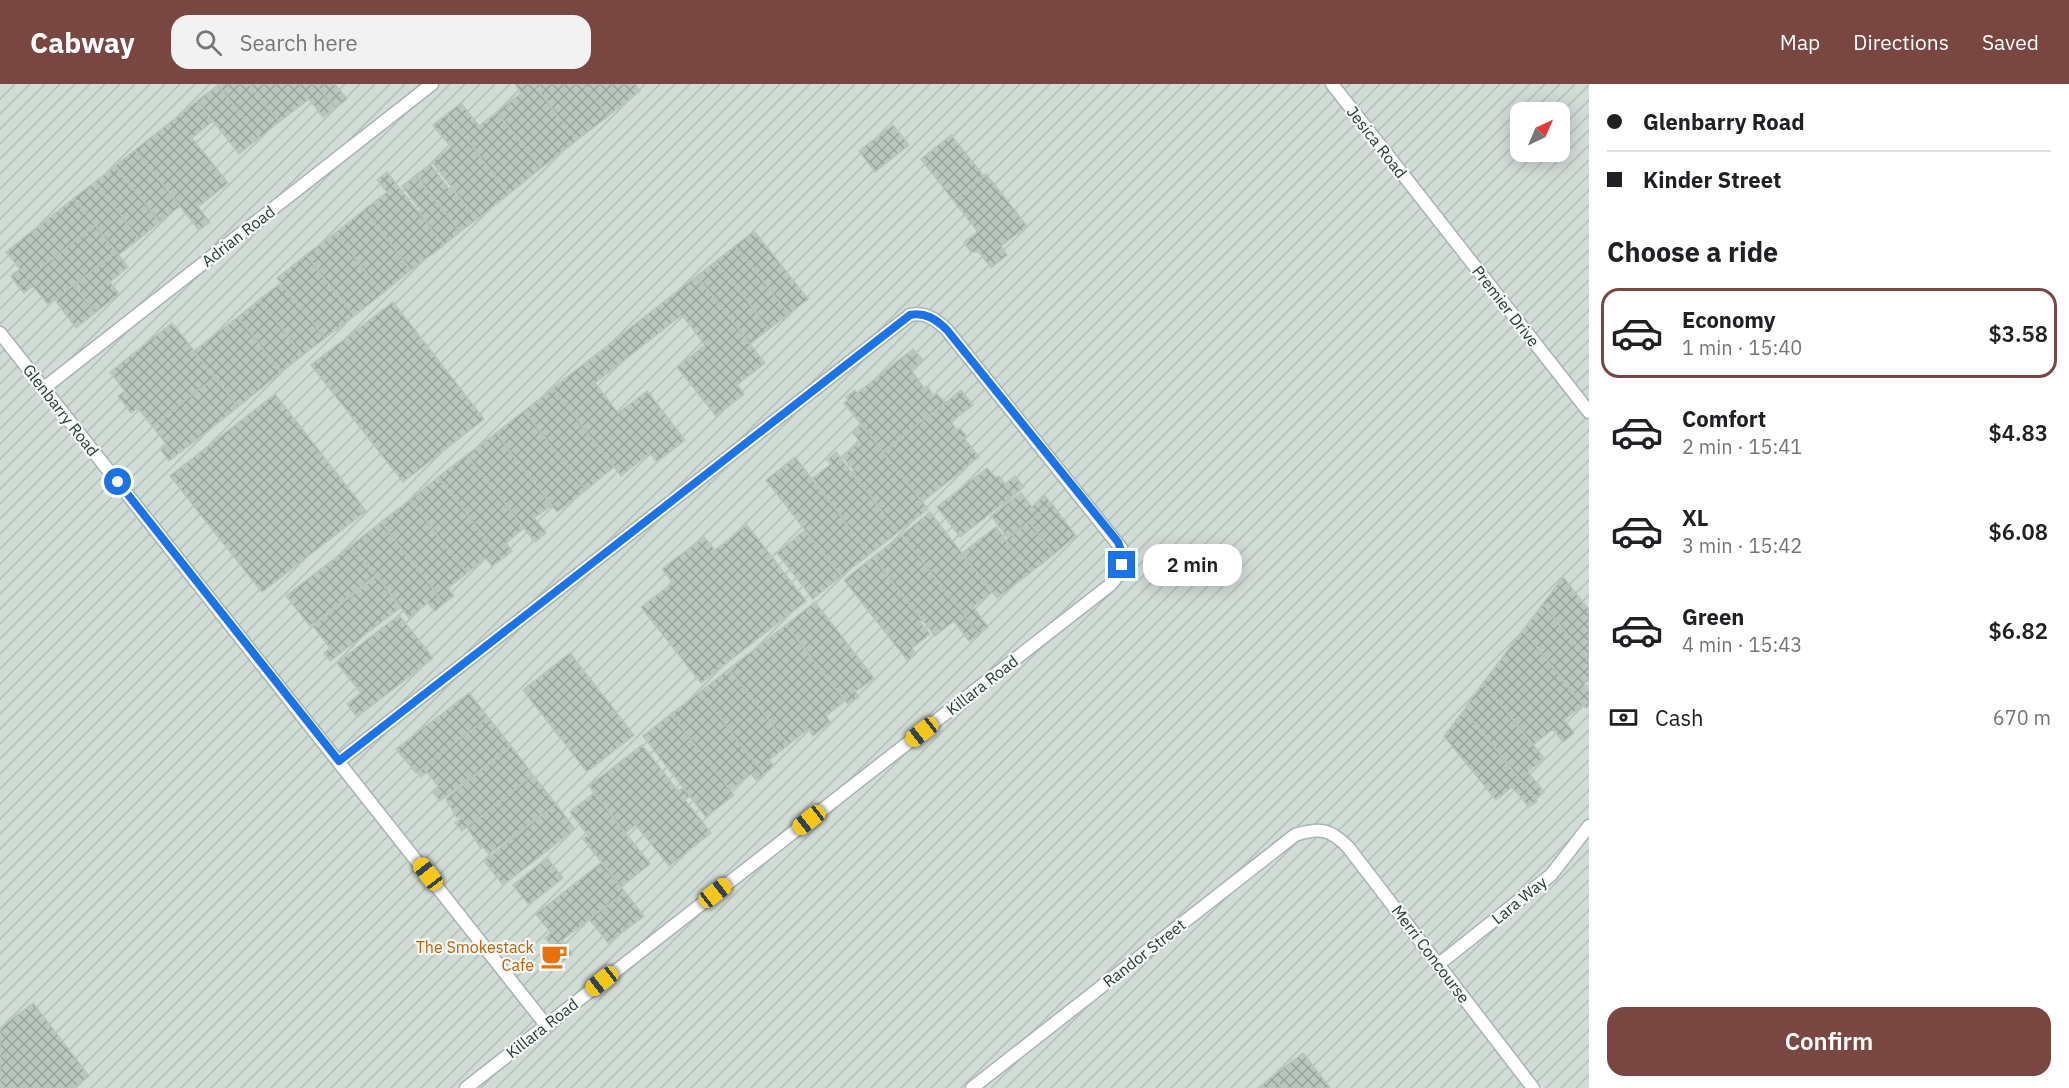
<!DOCTYPE html>
<html lang="en">
<head>
<meta charset="utf-8">
<style>
  :root { --surface:#fff; --page:#f2f2f2; --text:#202124; --muted:#757577; --line:#e0e0e0; --accent:#7a4641 }
  body { margin:0; font-family:"IBM Plex Sans",sans-serif; background:var(--page); color:var(--text); height:100vh; display:flex; flex-direction:column; font-size:22px; white-space:nowrap }
  * { box-sizing:border-box; margin:0 }
  p { font-size:20px; color:var(--muted) }
  .icon { flex:none; width:33px; height:33px; fill:none; stroke:currentColor; stroke-width:2; stroke-linecap:round; stroke-linejoin:round }
  .map { position:relative; flex:1; overflow:hidden }
  .panel { display:flex; flex-direction:column; background:var(--surface); width:480px }
  .panel>* { flex:none }
  .banner { display:grid; align-content:center; height:132px; padding:0 18px; background:var(--surface) }
  .needle { width:39px; rotate:44deg }
  .fabs { position:absolute; left:1510px; top:18px; display:grid; gap:12px }
  .fabs a { display:grid; place-items:center; width:60px; height:60px; border-radius:12px; background:var(--surface); box-shadow:0 3px 15px #0003; font-size:30px }
  .end { position:absolute; width:27px; height:27px; margin:-14px; border:8px solid #1a73e8; background:#fff; box-shadow:0 0 0 3px #fff }
  .from { border-radius:50% }
  .bubble { position:absolute; height:42px; border-radius:18px; background:var(--surface); box-shadow:0 3px 15px #0003; font-size:20px; font-weight:600; line-height:42px; text-align:center }
  .car { position:absolute; width:18px; height:36px; margin:-18px -9px; border-radius:8px; box-shadow:0 0 4px 2px #0007; background:linear-gradient(#f5c518 24%,#345 0 40%,#f5c518 0 76%,#345 0 86%,#f5c518 0) }
  .banner b { display:flex; align-items:center; gap:21px; height:57px; font-size:22px }
  .banner b+b { border-top:2px solid var(--line) }
  .banner i { width:15px; height:15px; background:var(--text) }
  ul { padding:0; list-style:none }
  li { display:flex; align-items:center; gap:18px; height:90px; margin:0 12px 9px; padding:0 6px; border:3px solid transparent; border-radius:18px }
  li div { flex:1 }
  li b { display:block; font-size:22px }
  li em { font-style:normal; font-weight:600 }
  li.current { border-color:var(--accent) }
  li>.icon { width:54px; height:54px; stroke-width:1.5 }
  h2 { padding:0 18px; font-size:27px; line-height:72px }
  .pay { display:flex; align-items:center; gap:15px; height:66px; padding:0 18px; font-size:22px }
  .pay p { margin-inline-start:auto }
  .primary-button { display:flex; gap:12px; margin-top:auto; padding:12px 18px }
  .primary-button a { flex:1; height:69px; border-radius:18px; background:var(--accent); color:#fff; font-size:24px; font-weight:600; line-height:69px; text-align:center }
  header { display:flex; align-items:center; gap:36px; box-sizing:border-box; height:84px; padding:0 30px; background:var(--accent); color:#fff }
  header strong { font-size:28px }
  nav { display:flex; gap:33px; margin-inline-start:auto; font-size:21px }
  .search { width:420px; height:54px; background:var(--page); display:flex; align-items:center; gap:15px; box-sizing:border-box; padding:0 21px; border-radius:18px; color:var(--muted); font-size:22px }
  main { display:flex; flex:1; min-height:0 }
  .map>svg:first-child { display:block }
</style>
</head>
<body>
<header>
<strong>Cabway</strong>
<div class="search"><svg class="icon" aria-label="search" viewBox="0 0 24 24"><circle cx="10" cy="10" r="6"/><path d="M15 15l6 6"/></svg>Search here</div>
<nav><a>Map</a><a>Directions</a><a>Saved</a></nav>
</header>
<main>
<div class="map">
<svg width="1589" height="1004" viewBox="0 0 1589 1004">
  <defs>
    <pattern id="industrial-furrows" width="10" height="10" patternUnits="userSpaceOnUse" patternTransform="scale(1.5)"><rect width="10" height="10" fill="#d2dcd6"/><path d="M-1 1l2-2M0 10L10 0M9 11l2-2" fill="none" stroke="#b4beb8"/></pattern>
    <pattern id="building-cross-hatch" width="8" height="8" patternUnits="userSpaceOnUse" patternTransform="scale(1.5)"><rect width="8" height="8" fill="#b9c7c0"/><path d="M0 0l8 8M0 8l8-8" fill="none" stroke="#96a39d"/></pattern>
  </defs>
  <rect width="100%" height="100%" fill="#e4ede8"/>
  <path fill="url(#industrial-furrows)" fill-rule="evenodd" d="M0 0H1589V1004H0ZM1521 28H1560V68H1521Z"/>
  <path fill="url(#building-cross-hatch)" stroke="#b7c6bd" stroke-width="1.5" d="M220 0H249L279 38 259 54 218 1Z
    M249 0H316L335 24 323 33 309 15 279 38Z
    M316 0H335L347 15 335 24Z
    M515 0H533L577 56 541 84 497 28 521 9Z
    M533 0H583L608 32 577 56Z
    M583 0H635L640 7 608 32Z
    M218 1 259 54 239 70 197 17Z
    M197 17 213 37 192 54 228 99 198 123 210 138 199 146 135 66Z
    M461 19 479 42 497 28 541 84 509 110 447 30Z
    M447 30 509 110 477 135 432 78 451 63 433 41Z
    M893 41 909 61 875 88 859 67Z
    M951 51 984 92 953 116 921 75Z
    M135 66 180 122 160 138 115 82Z
    M430 80 449 105 451 103 477 135 460 148 416 91Z
    M115 82 160 138 139 155 95 98Z
    M387 88 444 161 411 186 364 126 387 108 377 96Z
    M986 90 1027 142 1001 162 1007 171 991 184 979 168H971L964 158 978 148 953 116Z
    M416 91 460 148 444 161 418 128 421 126 402 102Z
    M95 98 139 155 118 171 74 114Z
    M74 114 95 141 18 202 11 192 20 185 6 168Z
    M364 126 411 186 383 209 335 149Z
    M95 141 116 168 48 221 33 202 24 209 18 202Z
    M754 147 808 215 789 230 735 162Z
    M335 149 383 209 354 232 306 171Z
    M735 162 789 230 769 245 716 177Z
    M116 168 128 183 110 198 119 210 95 229 74 201Z
    M306 171 354 232 325 254 277 194Z
    M716 177 769 245 750 260 697 192Z
    M697 192 765 279 737 301 744 310 716 332 677 283 705 261 682 231 595 299 618 329 647 307 685 356 657 378 650 369 621 392 553 304Z
    M281 199 325 254 303 271 259 216Z
    M74 201 95 229 76 244 55 216Z
    M259 216 303 271 281 288 238 233Z
    M393 218 484 335 403 398 311 281Z
    M238 233 281 288 238 323 194 267Z
    M172 239 215 293 152 342 138 324 131 329 118 312 125 307 110 288Z
    M913 265 923 276 911 286 924 304 927 302 934 312 937 310 945 319 883 368 844 319 848 316 846 313 855 306 857 309Z
    M215 293 238 323 169 377 161 366 167 361 152 342Z
    M553 304 614 383 586 406 524 327Z
    M961 306 973 321 951 338 957 346 960 344 966 352 964 354 979 373 922 418 883 368Z
    M275 310 366 427 262 508 170 392Z
    M524 327 586 406 557 428 496 349Z
    M862 341 928 425 898 448 852 389 854 387 842 372 860 358 852 348Z
    M496 349 552 421 534 434 546 449 535 458 467 371Z
    M836 368 898 448 870 470 822 408 823 407 813 394 831 380 827 376Z
    M467 371 524 444 506 459 512 467 502 475 438 393Z
    M795 373 870 470 841 492 766 396Z
    M987 384 996 394 999 392 1005 400 1015 392 1024 403 960 453 937 423Z
    M438 393 502 475 492 482 486 474 467 489 410 416Z
    M1021 409 1032 423 1045 412 1052 420 1008 454 991 432Z
    M410 416 467 489 448 504 454 512 444 519 381 438Z
    M1052 420 1076 452 1054 470 1029 438Z
    M930 428 992 508 973 523 988 543 979 550 902 451Z
    M381 438 444 519 435 527 428 519 409 534 352 461Z
    M1029 438 1054 470 1031 488 1006 456Z
    M747 441 806 517 701 599 641 523 673 499 662 485 704 453 715 466Z
    M996 443 1031 488 997 514 962 469Z
    M805 446 841 492 813 515 777 469Z
    M902 451 979 550 969 557 954 537 935 552 873 473Z
    M352 461 376 491 310 542 286 512Z
    M873 473 922 536 920 538 930 550 912 564 916 570 908 577 844 496Z
    M377 492 401 523 330 577 324 569 330 564 313 542Z
    M1563 493 1589 526V577L1543 520Z
    M815 518 874 594 855 608 859 613 848 620 786 541Z
    M1543 520 1589 577V596L1584 600 1589 607V622L1586 624 1523 546Z
    M399 531 433 574 357 633 347 620 361 609 337 579Z
    M786 541 845 617 826 632 830 638 813 652 808 645 788 661 729 585Z
    M1523 546 1583 621 1564 636 1574 649 1563 658 1553 645 1533 661 1483 599Z
    M570 569 634 651 587 688 523 606Z
    M729 585 788 661 769 676 774 682 764 690 700 608Z
    M1483 599 1544 674 1528 688 1544 708 1536 715 1464 626Z
    M700 608 764 690 756 696 751 690 730 706 671 630Z
    M469 609 488 633 416 689 396 665Z
    M1464 626 1537 717 1529 723 1512 703 1496 716 1444 652Z
    M671 630 734 711 706 733 643 652Z
    M488 633 511 662 440 717 433 708 439 703 427 688 421 693 417 688Z
    M642 661 678 707 683 704 690 712 685 716 711 749 669 782 636 741 625 749 589 702Z
    M511 662 533 691 462 747 455 739 461 734 460 732 457 734 446 715Z
    M533 691 556 720 489 770 482 762 480 763 467 743Z
    M594 709 650 780 621 803 583 755 588 751 570 728Z
    M556 720 575 745 503 801 484 777Z
    M547 774 563 794 529 821 513 801Z
    M602 778 625 808 553 863 545 854 551 849 536 830Z
    M625 808 644 832 608 859 589 835Z
    M562 856 572 870 551 888 541 873Z
    M33 919 89 992 74 1004H0V944Z
    M1303 969 1330 1004H1282L1273 992Z
    M1273 992 1282 1004H1258Z"/>
  <g fill="none" stroke-linecap="round" stroke-linejoin="round">
    <g stroke="#a7b5ae" stroke-width="15">
      <path id="street" d="M1332 0 1589 328
        M0 249 546 941
        M44 304 432 0
        M339 677 910 231C925 228 936 235 947 246L1121 464C1124 480 1121 490 1110 501L466 1004
        M1439 880 1551 791 1589 742
        M972 1004 1295 751C1320 743 1330 745 1348 763L1533 1004"/>
    </g>
    <use href="#street" stroke="#fff" stroke-width="12"/>
  </g>
  <g fill="none" stroke-linecap="round" stroke-linejoin="round">
    <path stroke="#1a73e8" stroke-width="8" d="M118 398 339 677 910 231C925 228 936 235 947 246L1118 458 1123 472 1122 481"/>
  </g>
  <defs>
    <g id="cafe-bare" transform="scale(2.07)"><path d="M-5.5-4.5H6V0H3Q3 3.5 0 3.5H-2.5Q-5.5 3.5-5.5 0ZM3-3.2v2h1.7v-2ZM-6 4.5H4V6H-6Z" fill="#e8710a" stroke="#f4f9f6" stroke-width="2.5" paint-order="stroke"/></g>
  </defs>
  <g fill-rule="evenodd">
    <use href="#cafe-bare" x="554" y="872"/>
  </g>
  <g text-anchor="middle" dominant-baseline="central" stroke-width="4.5" stroke-linejoin="round" paint-order="stroke">
    <g font-size="16" fill="#243d33" stroke="#f4f9f6">
      <text transform="translate(1377 58) rotate(52)">Jesica Road</text>
      <text transform="translate(238 152) rotate(-38)">Adrian Road</text>
      <text transform="translate(1506 222) rotate(52)">Premier Drive</text>
      <text transform="translate(61 326) rotate(52)">Glenbarry Road</text>
      <text transform="translate(982 601) rotate(-38)">Killara Road</text>
      <text transform="translate(1519 816) rotate(-39)">Lara Way</text>
      <text transform="translate(1144 869) rotate(-38)">Randor Street</text>
      <text transform="translate(1431 870) rotate(53)">Merri Concourse</text>
      <text transform="translate(542 944) rotate(-38)">Killara Road</text>
    </g>
    <g font-size="16" fill="#c56008" stroke="#f4f9f6" text-anchor="end">
      <text x="534" y="863">The Smokestack<tspan x="534" dy="18">Cafe</tspan></text>
    </g>
  </g>
</svg>
<div class="fabs">
<a><svg class="needle" viewBox="-14 -14 28 28"><path d="M0-13l5 13h-10z" fill="#e53935"/><path d="M0 13l5-13h-10z" fill="#757577"/></svg></a>
</div>
<i class="end from" style="left:118px;top:398px"></i>
<i class="end" style="left:1122px;top:481px"></i>
<div class="bubble" style="left:1143px;top:460px;width:99px">2 min</div>
<i class="car" style="left:922px;top:648px;rotate:232deg"></i>
<i class="car" style="left:809px;top:736px;rotate:232deg"></i>
<i class="car" style="left:428px;top:790px;rotate:322deg"></i>
<i class="car" style="left:715px;top:809px;rotate:52deg"></i>
<i class="car" style="left:602px;top:897px;rotate:232deg"></i>
</div>
<section class="panel">
<div class="banner">
<b><i class="from"></i>Glenbarry Road</b>
<b><i></i>Kinder Street</b>
</div>
<h2>Choose a ride</h2>
<ul>
<li class="current"><svg class="icon" aria-label="car" viewBox="0 0 24 24"><path d="M5 17H2v-5l4-1 3-4h7l3 4 3 1v5h-3M9 17h6M6 11h13"/><circle cx="7" cy="17" r="2"/><circle cx="17" cy="17" r="2"/></svg><div><b>Economy</b><p>1 min · 15:40</p></div><em>$3.58</em></li>
<li><svg class="icon" aria-label="car" viewBox="0 0 24 24"><path d="M5 17H2v-5l4-1 3-4h7l3 4 3 1v5h-3M9 17h6M6 11h13"/><circle cx="7" cy="17" r="2"/><circle cx="17" cy="17" r="2"/></svg><div><b>Comfort</b><p>2 min · 15:41</p></div><em>$4.83</em></li>
<li><svg class="icon" aria-label="car" viewBox="0 0 24 24"><path d="M5 17H2v-5l4-1 3-4h7l3 4 3 1v5h-3M9 17h6M6 11h13"/><circle cx="7" cy="17" r="2"/><circle cx="17" cy="17" r="2"/></svg><div><b>XL</b><p>3 min · 15:42</p></div><em>$6.08</em></li>
<li><svg class="icon" aria-label="car" viewBox="0 0 24 24"><path d="M5 17H2v-5l4-1 3-4h7l3 4 3 1v5h-3M9 17h6M6 11h13"/><circle cx="7" cy="17" r="2"/><circle cx="17" cy="17" r="2"/></svg><div><b>Green</b><p>4 min · 15:43</p></div><em>$6.82</em></li>
</ul>
<div class="pay"><svg class="icon" aria-label="cash" viewBox="0 0 24 24"><path d="M3 7h18v10H3z"/><circle cx="12" cy="12" r="2"/></svg>Cash<p>670 m</p></div>
<div class="primary-button"><a>Confirm</a></div>
</section>
</main>
</body>
</html>
